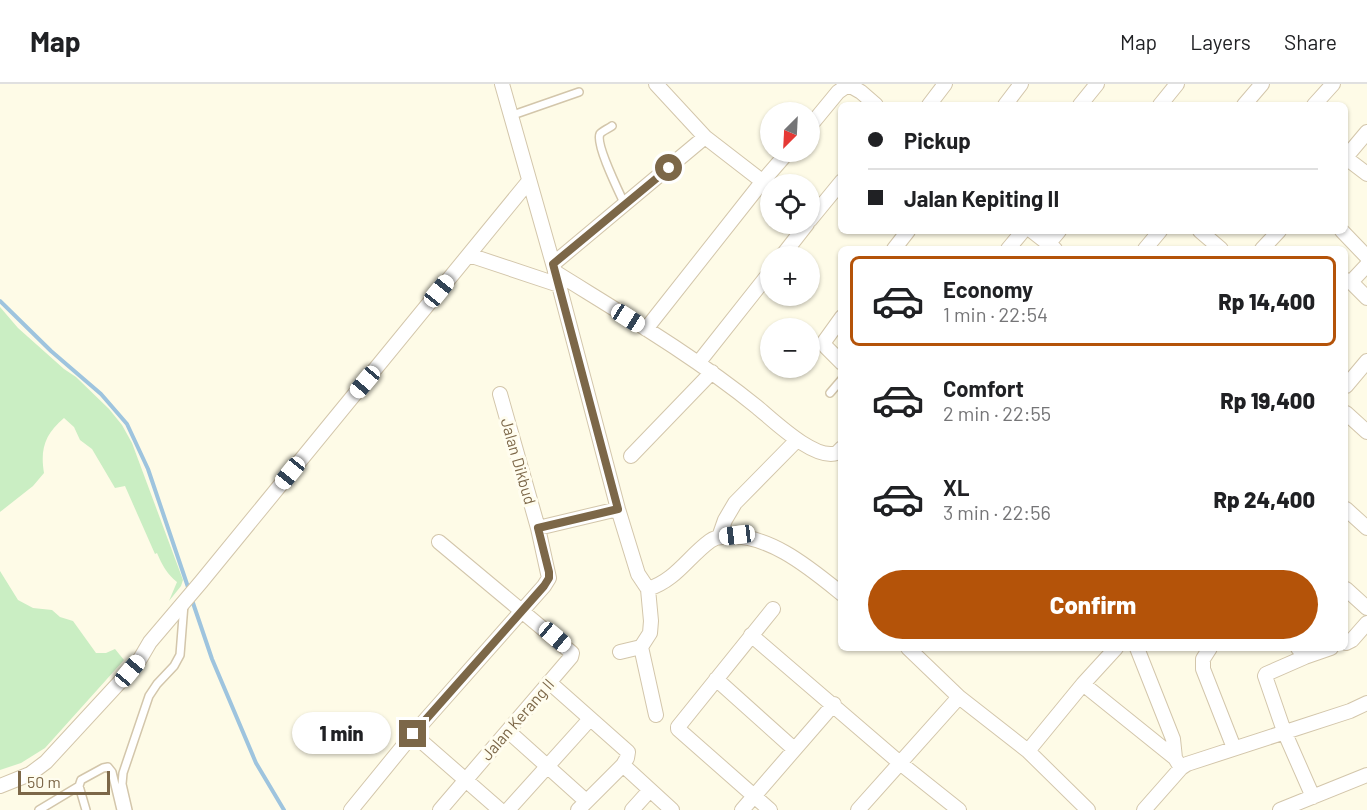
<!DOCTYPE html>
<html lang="en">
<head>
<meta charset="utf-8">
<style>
  :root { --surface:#fff; --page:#f6f6f6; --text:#202124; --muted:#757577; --line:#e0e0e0; --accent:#b45309 }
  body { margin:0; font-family:Barlow,sans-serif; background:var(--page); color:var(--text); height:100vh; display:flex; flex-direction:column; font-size:22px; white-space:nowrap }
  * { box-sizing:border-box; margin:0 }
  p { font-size:20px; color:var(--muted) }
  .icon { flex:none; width:33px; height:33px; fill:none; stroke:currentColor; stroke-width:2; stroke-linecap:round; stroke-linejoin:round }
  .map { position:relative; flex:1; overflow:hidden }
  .sheet { position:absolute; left:838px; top:162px; width:510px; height:405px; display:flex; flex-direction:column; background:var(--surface); border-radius:9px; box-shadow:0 2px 4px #0004 }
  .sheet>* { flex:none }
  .hud { position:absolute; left:838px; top:18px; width:510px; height:132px; border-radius:9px; box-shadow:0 2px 4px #0004; display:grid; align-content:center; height:132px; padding:0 30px; background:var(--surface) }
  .needle { width:39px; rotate:204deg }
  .fabs { position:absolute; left:760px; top:18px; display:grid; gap:12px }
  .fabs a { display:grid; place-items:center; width:60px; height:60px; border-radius:50%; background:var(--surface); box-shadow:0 2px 4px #0004; font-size:30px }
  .scale { position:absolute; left:18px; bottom:15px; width:92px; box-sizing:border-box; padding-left:6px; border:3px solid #7c6748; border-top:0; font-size:16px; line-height:21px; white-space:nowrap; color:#7c6748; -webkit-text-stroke:4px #fffdef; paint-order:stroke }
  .end { position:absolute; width:27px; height:27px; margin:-14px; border:8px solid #7c6748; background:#fff; box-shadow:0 0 0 3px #fff }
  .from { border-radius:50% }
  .bubble { position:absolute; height:42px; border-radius:21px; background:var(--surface); box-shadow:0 2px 4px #0004; font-size:20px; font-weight:800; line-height:42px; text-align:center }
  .car { position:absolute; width:18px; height:36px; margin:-18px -9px; border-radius:8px; box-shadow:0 0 4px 2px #0007; background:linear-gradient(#fff 24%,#345 0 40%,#fff 0 76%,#345 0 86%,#fff 0) }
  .hud b { display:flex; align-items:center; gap:21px; height:57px; font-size:22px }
  .hud b+b { border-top:2px solid var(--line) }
  .hud i { width:15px; height:15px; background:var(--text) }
  ul { padding:10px 0 0; list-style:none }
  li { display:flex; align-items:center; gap:18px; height:90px; margin:0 12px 9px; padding:0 18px; border:3px solid transparent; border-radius:9px }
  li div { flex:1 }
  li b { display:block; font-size:22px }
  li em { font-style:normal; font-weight:800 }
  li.current { border-color:var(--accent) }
  li>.icon { width:54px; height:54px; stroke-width:1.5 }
  .cta { display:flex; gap:12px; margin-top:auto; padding:12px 30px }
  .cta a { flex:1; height:69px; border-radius:36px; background:var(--accent); color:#fff; font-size:24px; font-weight:800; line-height:69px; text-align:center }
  header { display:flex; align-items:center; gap:36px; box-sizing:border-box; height:84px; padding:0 30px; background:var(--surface); border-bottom:2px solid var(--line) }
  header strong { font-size:28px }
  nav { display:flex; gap:33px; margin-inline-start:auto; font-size:21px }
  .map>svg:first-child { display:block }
</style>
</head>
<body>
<header>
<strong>Map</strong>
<nav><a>Map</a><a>Layers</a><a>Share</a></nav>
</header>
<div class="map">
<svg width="1367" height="726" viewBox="0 0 1367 726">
  <rect width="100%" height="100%" fill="#fefbe7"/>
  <path fill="#caeec3" d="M0 223 18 244 64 285 76 293 109 325 122 341 132 359 183 496 181 502 169 517 177 498C167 490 162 481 157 469L155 470 125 402 115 404 92 365 80 356 74 343 64 334C45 350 40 365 44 389L33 402 0 428Z
    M0 487 18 516 33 524 52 526 60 533 73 537 96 569H106L115 565 124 576 45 664 21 679 0 686Z"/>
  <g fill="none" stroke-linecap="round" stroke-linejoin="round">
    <path stroke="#9ec4de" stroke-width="4" d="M0 217 51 267 101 310 127 340 148 385 189 506
      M192 516 212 575 256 679 284 726"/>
    <g stroke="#d3c6ab" stroke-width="10">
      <path id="service" d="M510 32 579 8
        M612 42C608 45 602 47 600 50 595 60 620 110 625 121
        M830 309 842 295
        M79 702 81 696 103 684 108 683 112 688 121 726
        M39 726 79 702 86 726
        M128 726 122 700 123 689 149 612 157 600 174 582 180 571 184 520"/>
    </g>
    <g stroke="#d3c6ab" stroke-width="16">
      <path id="minor" d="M502 0 559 201 618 425 638 490 648 505 651 537 650 549 641 563 620 568
        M847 0 861 8 876 21
        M929 21 945 0
        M1005 21 1021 0
        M1080 21 1097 0
        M1160 21 1177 0
        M1244 21 1262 0
        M1314 21 1333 0
        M810 42 838 8 848 1
        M705 53 771 104
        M1346 73 1367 48
        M1346 74 1367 90
        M810 136 842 97
        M1032 147 1055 165
        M1200 147 1221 165
        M1342 147 1367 173
        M1049 159 1059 147
        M894 165 908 147
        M1008 165 1023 147
        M1145 165 1160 147
        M1262 165 1279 147
        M469 171 559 201
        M782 172 807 140
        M553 180 705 53 656 0
        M555 188C624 231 694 272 757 323 774 337 815 377 837 369L842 364
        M1346 196 1351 198 1367 214
        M1351 198 1367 181
        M842 233 824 258 826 263 842 279
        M646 245 762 98 788 68
        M699 278 771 187
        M1346 302 1367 277
        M1346 329 1367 348
        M631 372 712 288
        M1346 425 1367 444
        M538 444 618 425
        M719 453 725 436 735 419 797 356
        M439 458 572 569 571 573 440 726
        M648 505C676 496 688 473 710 457 714 454 718 453 723 453 766 447 810 484 842 510
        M1346 505 1367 524
        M751 551 900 679 959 726
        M1346 559 1352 556 1367 539
        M641 563 656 631
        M908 564 959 613 1028 667 1088 726
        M1137 564 1173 655 1175 674
        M1210 564 1203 575V585L1234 664
        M1298 564 1305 573 1331 564
        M1305 573 1266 590 1265 592 1284 647 1313 713
        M716 595 794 665
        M549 598 628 668 627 674 623 681 578 726
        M1083 600 1175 674 1181 684
        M508 647 586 717
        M413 650 500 726
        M1028 667 1083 600 1116 564
        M623 681 672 726
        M0 702 30 690 46 678 130 587 140 575 150 558 201 498 529 97
        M351 726 413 650 544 502 549 494 538 444 500 310
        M508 726 590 635
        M632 726 650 706
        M742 726 834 620
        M770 726 678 645V643L773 525
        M858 726 959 613
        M1144 726 1181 684 1187 680 1350 627 1367 619
        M1280 726 1367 691"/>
    </g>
    <use href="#service" stroke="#fff" stroke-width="7"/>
    <use href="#minor" stroke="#fff" stroke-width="14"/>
  </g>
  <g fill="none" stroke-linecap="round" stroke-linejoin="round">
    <path stroke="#7c6748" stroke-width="8" d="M413 650 544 502 549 494V488L538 444 618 425 553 180 669 84"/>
  </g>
  <g text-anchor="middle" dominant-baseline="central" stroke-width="6" stroke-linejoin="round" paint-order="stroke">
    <g font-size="16" fill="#7c6748" stroke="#fffdef">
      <text transform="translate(519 377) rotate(74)">Jalan Dikbud</text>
      <text transform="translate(517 635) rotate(-49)">Jalan Kerang II</text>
    </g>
  </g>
</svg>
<div class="fabs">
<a><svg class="needle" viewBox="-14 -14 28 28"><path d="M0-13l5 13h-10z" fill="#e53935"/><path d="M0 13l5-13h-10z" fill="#757577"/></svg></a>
<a><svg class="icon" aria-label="locate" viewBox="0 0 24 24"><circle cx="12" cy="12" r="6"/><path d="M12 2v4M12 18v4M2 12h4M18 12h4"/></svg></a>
<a>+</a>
<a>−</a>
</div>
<div class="scale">50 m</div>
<i class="end from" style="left:669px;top:84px"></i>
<i class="end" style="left:413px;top:650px"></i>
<div class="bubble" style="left:292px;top:628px;width:99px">1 min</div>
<i class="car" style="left:439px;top:207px;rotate:39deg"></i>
<i class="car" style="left:628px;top:234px;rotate:122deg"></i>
<i class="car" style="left:365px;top:298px;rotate:220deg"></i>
<i class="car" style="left:290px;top:389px;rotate:219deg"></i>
<i class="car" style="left:737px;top:451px;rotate:263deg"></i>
<i class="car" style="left:555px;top:553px;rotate:130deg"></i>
<i class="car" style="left:130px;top:587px;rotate:40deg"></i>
<div class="hud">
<b><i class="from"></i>Pickup</b>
<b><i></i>Jalan Kepiting II</b>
</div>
<section class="sheet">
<ul>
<li class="current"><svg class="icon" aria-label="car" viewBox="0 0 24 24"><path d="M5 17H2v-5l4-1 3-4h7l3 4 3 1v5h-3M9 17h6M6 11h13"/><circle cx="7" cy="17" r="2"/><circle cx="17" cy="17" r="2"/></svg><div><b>Economy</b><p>1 min · 22:54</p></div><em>Rp 14,400</em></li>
<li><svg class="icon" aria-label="car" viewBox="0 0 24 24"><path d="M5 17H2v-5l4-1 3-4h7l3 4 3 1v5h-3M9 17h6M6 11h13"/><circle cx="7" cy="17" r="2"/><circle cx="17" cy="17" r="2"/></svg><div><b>Comfort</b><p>2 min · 22:55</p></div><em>Rp 19,400</em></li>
<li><svg class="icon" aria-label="car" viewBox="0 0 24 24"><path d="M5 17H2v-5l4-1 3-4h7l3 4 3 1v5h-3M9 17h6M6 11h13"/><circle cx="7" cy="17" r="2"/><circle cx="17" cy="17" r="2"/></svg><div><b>XL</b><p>3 min · 22:56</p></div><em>Rp 24,400</em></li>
</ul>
<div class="cta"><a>Confirm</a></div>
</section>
</div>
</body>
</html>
